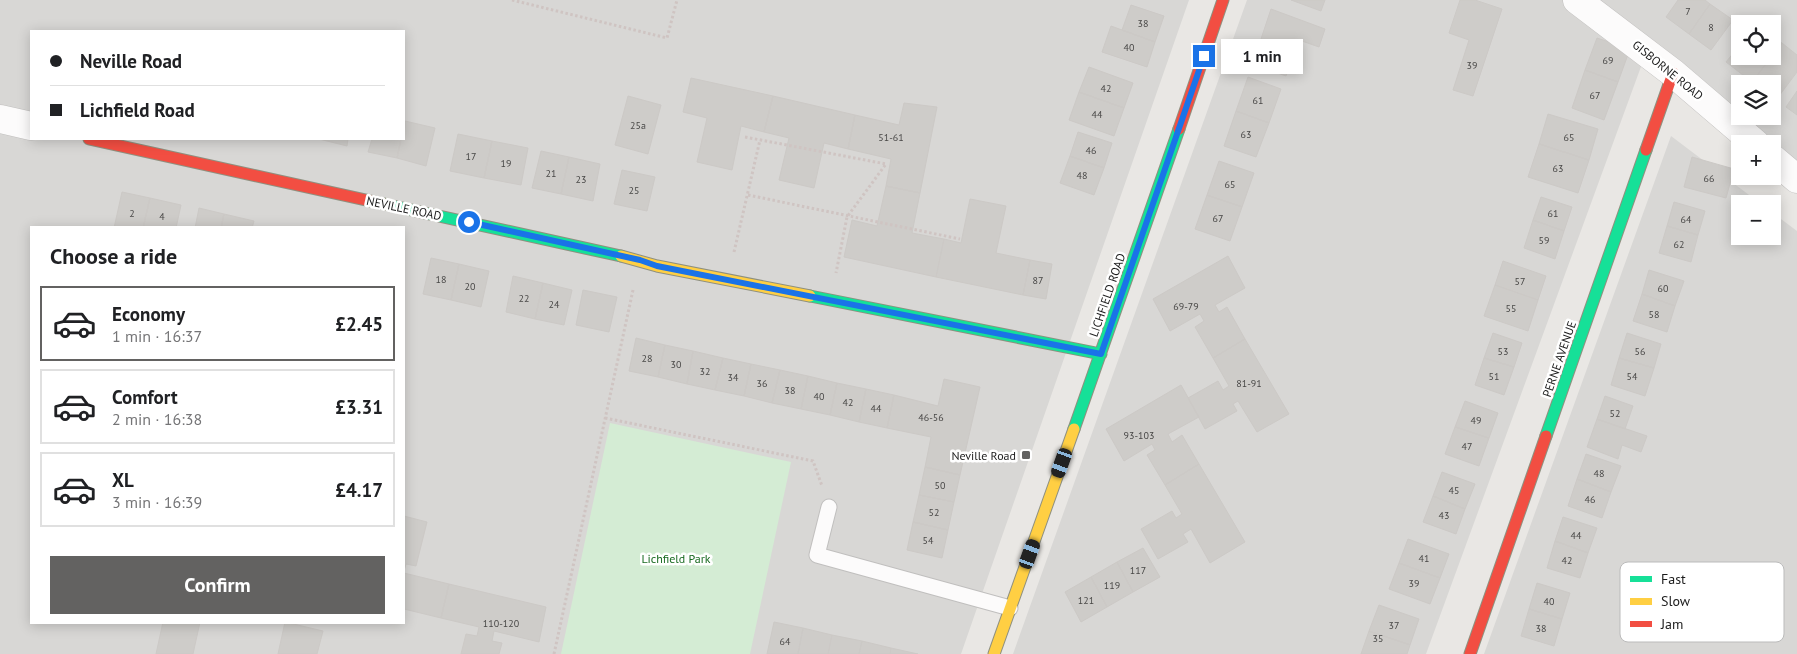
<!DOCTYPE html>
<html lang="en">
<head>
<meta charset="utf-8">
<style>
  :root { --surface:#fff; --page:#f6f6f6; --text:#202124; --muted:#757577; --line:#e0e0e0; --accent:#636261 }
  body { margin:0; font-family:"PT Sans",sans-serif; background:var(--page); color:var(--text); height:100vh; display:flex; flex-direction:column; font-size:19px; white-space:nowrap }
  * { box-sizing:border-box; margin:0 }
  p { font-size:16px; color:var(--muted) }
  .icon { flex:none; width:28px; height:28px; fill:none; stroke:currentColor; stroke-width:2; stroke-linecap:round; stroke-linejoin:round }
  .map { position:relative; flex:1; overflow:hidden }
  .drawer { position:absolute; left:30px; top:226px; width:375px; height:398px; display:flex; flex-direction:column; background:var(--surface); border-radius:0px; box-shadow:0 2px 12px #0003 }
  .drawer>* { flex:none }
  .guide { position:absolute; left:30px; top:30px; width:375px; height:110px; border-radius:0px; box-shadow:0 2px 12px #0003; display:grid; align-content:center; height:110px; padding:0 20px; background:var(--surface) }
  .controls { position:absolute; left:1731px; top:15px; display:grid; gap:10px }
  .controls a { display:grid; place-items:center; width:50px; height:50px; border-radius:0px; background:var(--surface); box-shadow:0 2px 12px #0003; font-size:25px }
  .end { position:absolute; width:22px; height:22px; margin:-11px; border:6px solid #1a73e8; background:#fff; box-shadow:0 0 0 2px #fff }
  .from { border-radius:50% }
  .bubble { position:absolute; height:35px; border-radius:0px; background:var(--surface); box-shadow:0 2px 12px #0003; font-size:16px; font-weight:600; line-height:35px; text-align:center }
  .car { position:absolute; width:15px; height:30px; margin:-15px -8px; border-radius:6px; box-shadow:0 0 4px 1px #0007; background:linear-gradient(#222 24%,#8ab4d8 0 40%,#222 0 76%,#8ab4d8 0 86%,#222 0) }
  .guide b { display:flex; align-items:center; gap:18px; height:48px; font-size:19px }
  .guide b+b { border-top:1px solid var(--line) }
  .guide i { width:12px; height:12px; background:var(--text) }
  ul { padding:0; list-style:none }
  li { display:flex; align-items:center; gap:15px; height:75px; margin:0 10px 8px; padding:0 10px; border:2px solid var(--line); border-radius:0px }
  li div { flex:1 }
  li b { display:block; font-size:19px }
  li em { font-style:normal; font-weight:600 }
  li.on { border-color:var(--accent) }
  li>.icon { width:45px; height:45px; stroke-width:1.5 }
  h2 { padding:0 20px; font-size:22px; line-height:60px }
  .action { display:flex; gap:10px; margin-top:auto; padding:10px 20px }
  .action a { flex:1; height:58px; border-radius:0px; background:var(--accent); color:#fff; font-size:20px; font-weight:600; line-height:58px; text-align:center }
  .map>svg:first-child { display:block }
</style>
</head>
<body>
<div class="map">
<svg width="1797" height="654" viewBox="0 0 1797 654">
  <rect width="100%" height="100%" fill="#e9e7e4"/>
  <path fill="#d8d7d5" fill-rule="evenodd" d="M0 0H1189L961 654H0ZM31 31H404V139H31ZM31 228H404V622H31Z
    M1247 0H1797V168L1773 149 1772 144H1766L1646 53 1426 654H1013ZM1740 24H1772V56H1740ZM1740 84H1772V116H1740Z
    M1671 136 1761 204H1740V236H1772L1773 213 1797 231V654H1484Z"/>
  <path fill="#d4ecd4" d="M610 423 791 462 750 654H561Z"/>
  <path fill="#ceccc9" stroke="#ccc9c6" d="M1291 0H1325L1321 11Z
    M1460 0H1475L1502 9 1473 96 1453 90 1469 40 1449 33Z
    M1678 0H1705L1710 4 1689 34 1666 17Z
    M1710 4 1733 20 1711 50 1689 34Z
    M1131 5 1164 16 1155 42 1122 30Z
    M1271 9 1325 29 1319 47 1299 40 1295 51 1261 39Z
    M1111 26 1155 42 1147 67 1102 52Z
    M1772 36 1782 43 1772 56Z
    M1597 38 1630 49 1618 82 1585 70Z
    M1261 39 1295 51 1286 76 1252 64Z
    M1782 43 1797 55V72L1776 100 1772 98V84L1752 82Z
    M1740 45V56H1772L1752 82 1726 62Z
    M1089 67 1133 83 1124 108 1079 92Z
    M1585 70 1618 82 1604 120 1572 108Z
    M1248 77 1281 89 1269 123 1236 111Z
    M691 78 773 96 764 132 741 126 732 170 697 162 707 118 683 112Z
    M1797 91V115L1786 107Z
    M1079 92 1124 108 1114 136 1069 120Z
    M628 96 661 105 648 154 615 145Z
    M773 96 855 115 848 149 824 143 814 188 779 180 789 138 764 132Z
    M904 103 937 107 920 193 886 186 891 159 848 149 855 115 899 125Z
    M1236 111 1269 123 1256 157 1224 146Z
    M1548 114 1598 129 1589 160 1539 144Z
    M405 121 435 128 426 166 397 158 401 139H404Z
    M1078 132 1112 143 1104 168 1070 156Z
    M458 134 492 141 484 178 450 171Z
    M319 139H348L347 146Z
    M372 139H401L397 158 368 152Z
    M492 141 528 148 521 185 484 178Z
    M1539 144 1589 160 1578 193 1528 177Z
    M541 151 569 157 561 194 532 188Z
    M1070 156 1104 168 1094 195 1060 183Z
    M569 157 600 164 593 201 561 194Z
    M1692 157 1734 169 1726 198 1684 187Z
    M1219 161 1254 173 1242 207 1207 195Z
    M622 170 655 177 647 211 614 204Z
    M886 186 920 193 912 233 944 239 936 277 844 257 852 220 877 226Z
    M122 192 150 198 143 228H114Z
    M1207 195 1242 207 1230 241 1195 229Z
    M1541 197 1572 207 1564 231 1533 220Z
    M150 198 181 205 176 228H143Z
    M970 199 1006 206 996 253 1030 260 1023 295 936 277 944 239 961 243Z
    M1674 202 1705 211 1698 235 1667 226Z
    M199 208 224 214 221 228H195Z
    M224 214 254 221 252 228H221Z
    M1533 220 1564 231 1555 259 1524 248Z
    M1667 226 1698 235 1691 262 1659 253Z
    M1228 256 1245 288 1215 305 1219 312 1227 307 1245 339 1213 358 1195 327 1204 321 1200 314 1170 331 1153 299Z
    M431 258 459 264 451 300 423 294Z
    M1030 260 1052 264 1046 299 1023 295Z
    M1503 261 1546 276 1538 300 1495 285Z
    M459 264 489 271 481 307 451 300Z
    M1649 270 1684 281 1675 306 1642 294Z
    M513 276 543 283 535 319 506 312Z
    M543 283 572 290 564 325 535 319Z
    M1495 285 1538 300 1528 331 1484 316Z
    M583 290 617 297 609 332 576 325Z
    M1642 294 1675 306 1667 332 1633 321Z
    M1493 333 1522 343 1514 367 1484 358Z
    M1627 333 1661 344 1654 368 1619 358Z
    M636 338 665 345 658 377 629 371Z
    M1245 339 1289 414 1257 432 1238 401 1233 404 1237 411 1205 429 1188 398 1218 381 1223 390 1229 386 1213 358Z
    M665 345 693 351 687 384 658 377Z
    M693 351 723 358 715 390 687 384Z
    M723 358 751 364 744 396 715 390Z
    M1484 358 1514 367 1504 395 1475 385Z
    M1619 358 1654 368 1645 396 1611 385Z
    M751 364 780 370 772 403 744 396Z
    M780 370 808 376 801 409 772 403Z
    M808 376 837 383 830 415 801 409Z
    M944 379 980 387 960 475 925 467 931 437 887 428 894 395 938 406Z
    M837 383 866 389 859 422 830 415Z
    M1181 385 1199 417 1168 434 1172 442 1182 435 1199 464 1165 485 1147 455 1155 450 1152 444 1124 461 1106 429Z
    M866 389 894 395 887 428 859 422Z
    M1605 396 1633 406 1625 429 1597 419Z
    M1465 401 1498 413 1489 438 1455 427Z
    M1597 419 1647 436 1641 452 1622 445 1618 459 1587 447Z
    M1455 427 1489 438 1479 466 1445 454Z
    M1586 454 1621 466 1611 492 1577 479Z
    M1199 464 1245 542 1210 563 1191 529 1183 534 1188 542 1158 559 1141 529 1172 511 1176 518 1182 514 1165 485Z
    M925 467 960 475 954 502 919 495Z
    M1442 472 1475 484 1465 509 1433 496Z
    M1577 479 1611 492 1602 518 1568 506Z
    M919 495 954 502 948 530 913 522Z
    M1433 496 1465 509 1456 534 1423 522Z
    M404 516 427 522 416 566 406 564 404 571Z
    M1563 517 1597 528 1588 553 1555 541Z
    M913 522 948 530 942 558 907 550Z
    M1408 539 1449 554 1440 578 1399 563Z
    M1555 541 1588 553 1580 578 1547 568Z
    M1143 548 1160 577 1133 592 1117 562Z
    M1117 562 1133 592 1107 607 1091 577Z
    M1399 563 1440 578 1430 604 1389 589Z
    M404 573 449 584 441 618 404 609Z
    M1091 577 1107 607 1081 622 1065 592Z
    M1537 583 1570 593 1562 619 1529 609Z
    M449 584 546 607 539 642 494 631 492 641 502 643 499 654H461L466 634 477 636 479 627 441 618Z
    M1379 605 1419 619 1410 645 1369 631Z
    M1529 609 1562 619 1554 646 1521 636Z
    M163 622H200L193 654H156Z
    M285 622 323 631 317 654H278Z
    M774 622 803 628 798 654H767Z
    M803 628 832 635 828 654H798Z
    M1369 631 1410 645 1407 654H1361Z
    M832 635 862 641 859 654H828Z
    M862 641 891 648 890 654H859Z
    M891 648 918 654H890Z"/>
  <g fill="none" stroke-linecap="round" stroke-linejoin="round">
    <g stroke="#c0bfbe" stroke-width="17">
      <path id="lane" d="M829 507 817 555 1010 608"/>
    </g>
    <g stroke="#c0bfbe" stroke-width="29">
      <path id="street" d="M1577 0 1673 73 1756 144
        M0 119 31 126
        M1772 158 1797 179"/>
    </g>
    <g stroke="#8f907f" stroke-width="13">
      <path id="fast" d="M384 204 621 256
        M810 296 1101 354
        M1074 429 1179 129
        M1546 436 1646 150"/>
    </g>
    <g stroke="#8f907f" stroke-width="13">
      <path id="slow" d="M621 256 657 266 810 296
        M994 654 1074 429"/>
    </g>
    <g stroke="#8f907f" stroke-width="13">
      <path id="jam" d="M1179 129 1223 0
        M89 139 384 204
        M1646 150 1673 73
        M1470 654 1546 436"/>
    </g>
    <path stroke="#cfc4c2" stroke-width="3" stroke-dasharray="2.5 2.5" stroke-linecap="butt" d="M512 0 667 38 677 0
      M745 137 886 164 847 217 836 273
      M748 195 960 239
      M734 252 760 140
      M605 418 813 461 822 486
      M554 654 633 290"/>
    <use href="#lane" stroke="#fcfbfb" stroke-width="15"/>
    <use href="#street" stroke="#fcfbfb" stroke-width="28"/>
    <use href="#fast" stroke="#16e098" stroke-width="11"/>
    <use href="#slow" stroke="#ffcf43" stroke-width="11"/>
    <use href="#jam" stroke="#f24e42" stroke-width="11"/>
  </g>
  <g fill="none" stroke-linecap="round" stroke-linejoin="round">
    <path stroke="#1a73e8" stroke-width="6" d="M469 222 640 260 657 266 1101 354 1204 56"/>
  </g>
  <rect fill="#636261" stroke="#fff" stroke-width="2" x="1021" y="450" width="10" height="10" rx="2.5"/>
  <g text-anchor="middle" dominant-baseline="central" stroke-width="5" stroke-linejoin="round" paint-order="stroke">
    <g font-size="10" fill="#484746">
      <text x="1688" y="11">7</text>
      <text x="1143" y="23">38</text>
      <text x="1711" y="27">8</text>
      <text x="1129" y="47">40</text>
      <text x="1608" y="60">69</text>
      <text x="1472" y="65">39</text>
      <text x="1106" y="88">42</text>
      <text x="1595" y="95">67</text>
      <text x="1258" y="100">61</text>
      <text x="1097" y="114">44</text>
      <text x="638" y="125">25a</text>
      <text x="1246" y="134">63</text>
      <text x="891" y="137">51-61</text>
      <text x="1569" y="137">65</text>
      <text x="1091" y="150">46</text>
      <text x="471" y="156">17</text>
      <text x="506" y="163">19</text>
      <text x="1558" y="168">63</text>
      <text x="551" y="173">21</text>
      <text x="1082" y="175">48</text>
      <text x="1709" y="178">66</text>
      <text x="581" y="179">23</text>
      <text x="1230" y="184">65</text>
      <text x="634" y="190">25</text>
      <text x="132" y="213">2</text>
      <text x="1553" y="213">61</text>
      <text x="162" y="216">4</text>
      <text x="1218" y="218">67</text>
      <text x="1686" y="219">64</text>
      <text x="1544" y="240">59</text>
      <text x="1679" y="244">62</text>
      <text x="441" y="279">18</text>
      <text x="1038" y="280">87</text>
      <text x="1520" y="281">57</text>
      <text x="470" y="286">20</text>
      <text x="1663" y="288">60</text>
      <text x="524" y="298">22</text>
      <text x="554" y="304">24</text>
      <text x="1186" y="306">69-79</text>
      <text x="1511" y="308">55</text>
      <text x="1654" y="314">58</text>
      <text x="1503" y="351">53</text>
      <text x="1640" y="351">56</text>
      <text x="647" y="358">28</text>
      <text x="676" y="364">30</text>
      <text x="705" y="371">32</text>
      <text x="1494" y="376">51</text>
      <text x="1632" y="376">54</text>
      <text x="733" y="377">34</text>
      <text x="762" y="383">36</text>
      <text x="1249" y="383">81-91</text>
      <text x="790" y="390">38</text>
      <text x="819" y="396">40</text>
      <text x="848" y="402">42</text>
      <text x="876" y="408">44</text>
      <text x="1615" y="413">52</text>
      <text x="931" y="417">46-56</text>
      <text x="1476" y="420">49</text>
      <text x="1139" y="435">93-103</text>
      <text x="1467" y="446">47</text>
      <text x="1599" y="473">48</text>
      <text x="940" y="485">50</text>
      <text x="1454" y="490">45</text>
      <text x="1590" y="499">46</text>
      <text x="934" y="512">52</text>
      <text x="1444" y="515">43</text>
      <text x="1576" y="535">44</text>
      <text x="928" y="540">54</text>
      <text x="1424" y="558">41</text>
      <text x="1567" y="560">42</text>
      <text x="1138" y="570">117</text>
      <text x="1414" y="583">39</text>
      <text x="1112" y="585">119</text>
      <text x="1086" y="600">121</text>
      <text x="1549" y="601">40</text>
      <text x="501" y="623">110-120</text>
      <text x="1394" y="625">37</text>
      <text x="1541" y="628">38</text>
      <text x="1378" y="638">35</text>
      <text x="785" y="641">64</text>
    </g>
    <g font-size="12" fill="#1b1b1b" stroke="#fff">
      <text transform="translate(1668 70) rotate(39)">GISBORNE ROAD</text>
      <text transform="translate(404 208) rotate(12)">NEVILLE ROAD</text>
      <text transform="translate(1107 295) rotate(-71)">LICHFIELD ROAD</text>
      <text transform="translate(1559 359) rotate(-71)">PERNE AVENUE</text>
    </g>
    <g font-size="12" fill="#1b1b1b" stroke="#fff" text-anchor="end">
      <text x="1016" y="455">Neville Road</text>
    </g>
    <g font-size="12" fill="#186a20" stroke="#fff">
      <text x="676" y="558">Lichfield Park</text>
    </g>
  </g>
  <rect x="1620" y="562" width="164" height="80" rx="8" fill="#fff" stroke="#bbb" stroke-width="1"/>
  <rect x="1630" y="576" width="22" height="6" fill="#16e098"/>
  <rect x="1630" y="598" width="22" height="7" fill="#ffcf43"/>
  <rect x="1630" y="621" width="22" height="6" fill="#f24e42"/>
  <g font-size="14" fill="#1b1b1b">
    <text x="1661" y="584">Fast</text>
    <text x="1661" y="606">Slow</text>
    <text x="1661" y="629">Jam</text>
  </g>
</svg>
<div class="controls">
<a><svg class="icon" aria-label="locate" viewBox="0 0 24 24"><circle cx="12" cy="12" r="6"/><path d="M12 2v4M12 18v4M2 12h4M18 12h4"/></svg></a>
<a><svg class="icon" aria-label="layers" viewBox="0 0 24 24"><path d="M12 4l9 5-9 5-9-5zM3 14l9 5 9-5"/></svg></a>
<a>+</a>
<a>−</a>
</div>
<i class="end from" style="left:469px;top:222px"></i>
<i class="end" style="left:1204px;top:56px"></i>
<div class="bubble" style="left:1221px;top:39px;width:82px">1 min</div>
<i class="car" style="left:1062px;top:463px;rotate:200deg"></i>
<i class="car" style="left:1030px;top:554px;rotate:20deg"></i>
<div class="guide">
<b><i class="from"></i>Neville Road</b>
<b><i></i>Lichfield Road</b>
</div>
<section class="drawer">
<h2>Choose a ride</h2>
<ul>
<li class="on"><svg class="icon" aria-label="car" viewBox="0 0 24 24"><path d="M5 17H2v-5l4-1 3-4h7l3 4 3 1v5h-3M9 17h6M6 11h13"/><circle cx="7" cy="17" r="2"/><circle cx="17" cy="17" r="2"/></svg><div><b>Economy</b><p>1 min · 16:37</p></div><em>£2.45</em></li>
<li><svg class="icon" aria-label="car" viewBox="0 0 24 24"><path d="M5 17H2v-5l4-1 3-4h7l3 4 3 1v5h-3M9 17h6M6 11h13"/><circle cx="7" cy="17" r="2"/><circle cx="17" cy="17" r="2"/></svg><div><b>Comfort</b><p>2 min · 16:38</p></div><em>£3.31</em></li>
<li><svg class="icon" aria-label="car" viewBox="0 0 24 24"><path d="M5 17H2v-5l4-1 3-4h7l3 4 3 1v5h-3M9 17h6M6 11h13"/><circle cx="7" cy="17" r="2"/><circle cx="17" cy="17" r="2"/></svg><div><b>XL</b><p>3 min · 16:39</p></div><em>£4.17</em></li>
</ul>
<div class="action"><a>Confirm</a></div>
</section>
</div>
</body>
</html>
